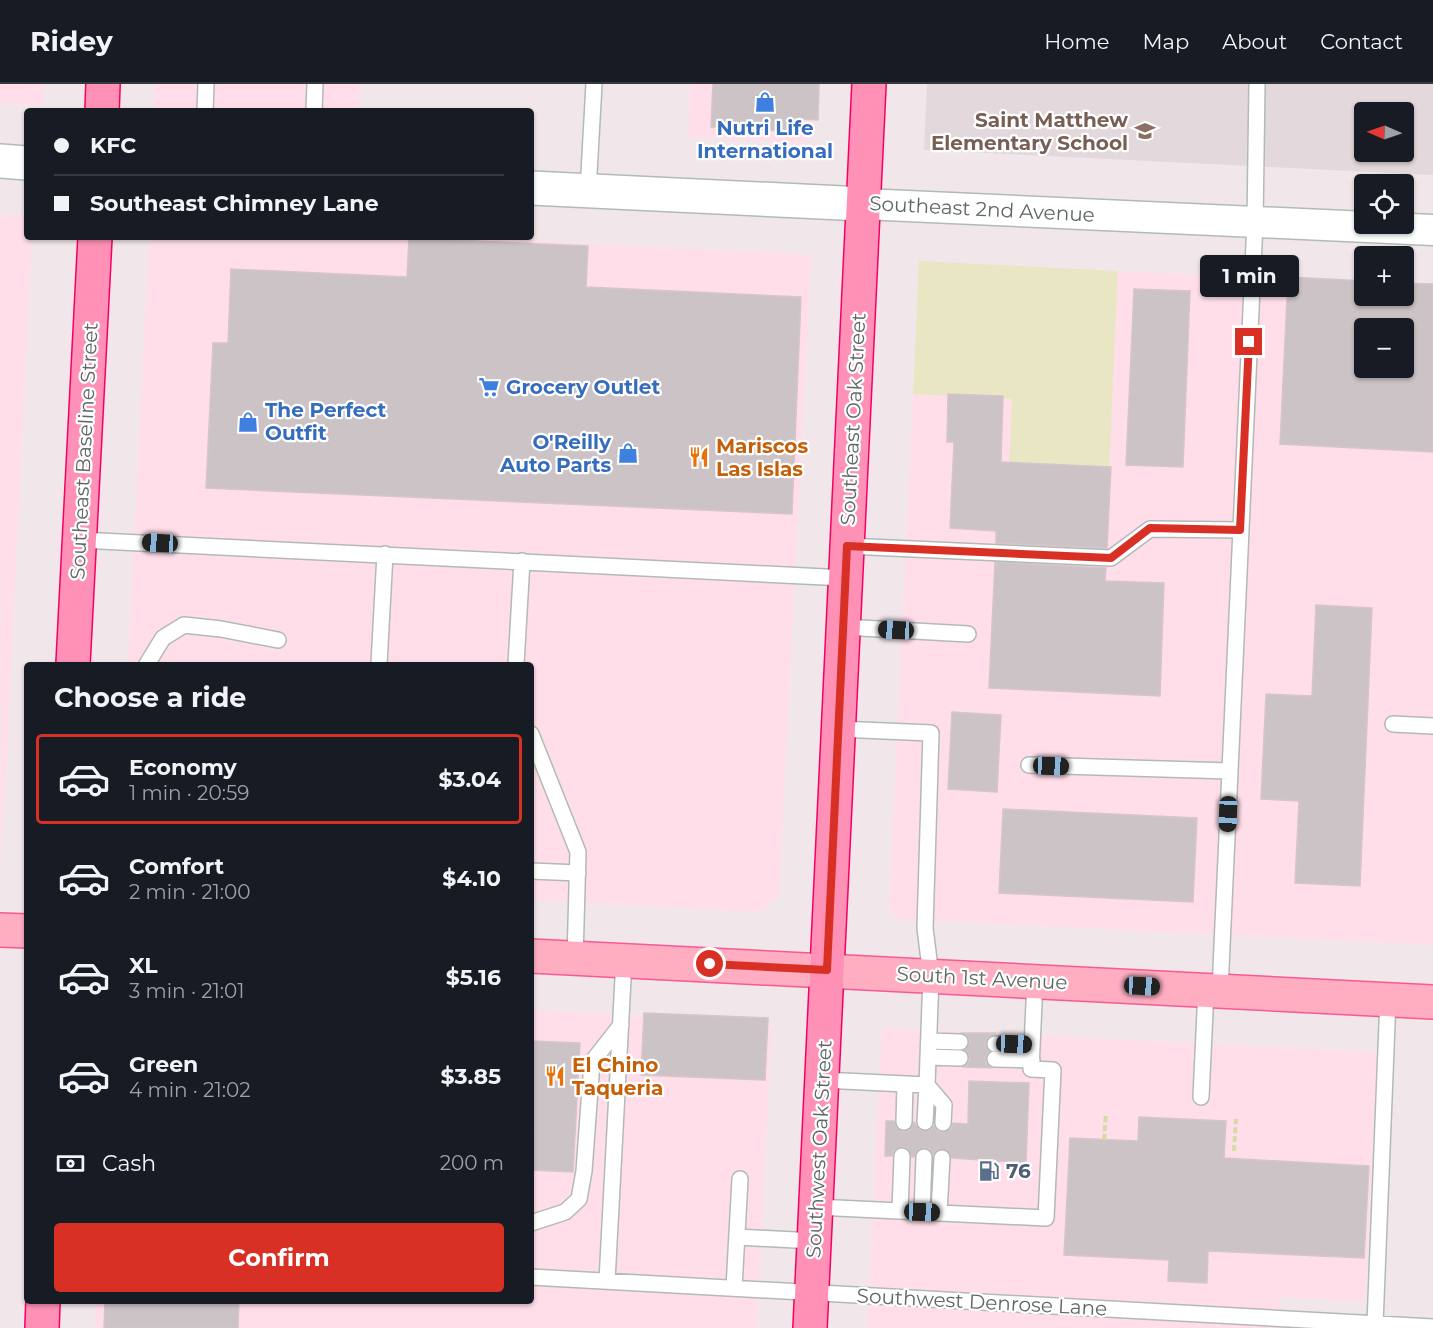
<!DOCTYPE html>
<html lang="en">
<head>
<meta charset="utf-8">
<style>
  :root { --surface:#171b24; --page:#20242c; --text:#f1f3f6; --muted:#9ea1a6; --line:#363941; --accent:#d93025 }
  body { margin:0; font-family:Montserrat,sans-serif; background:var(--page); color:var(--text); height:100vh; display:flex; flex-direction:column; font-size:22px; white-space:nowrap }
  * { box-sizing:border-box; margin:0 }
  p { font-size:20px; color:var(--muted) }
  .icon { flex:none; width:33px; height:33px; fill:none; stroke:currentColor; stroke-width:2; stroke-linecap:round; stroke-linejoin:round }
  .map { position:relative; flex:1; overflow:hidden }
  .panel { position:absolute; left:24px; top:578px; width:510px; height:642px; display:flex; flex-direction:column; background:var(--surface); border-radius:6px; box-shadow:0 2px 4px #0004 }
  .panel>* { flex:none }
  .hud { position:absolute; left:24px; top:24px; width:510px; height:132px; border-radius:6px; box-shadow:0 2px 4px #0004; display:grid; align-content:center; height:132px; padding:0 30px; background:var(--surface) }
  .needle { width:39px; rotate:272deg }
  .fabs { position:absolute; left:1354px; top:18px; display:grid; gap:12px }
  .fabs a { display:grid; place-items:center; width:60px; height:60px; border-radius:6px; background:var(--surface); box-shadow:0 2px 4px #0004; font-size:30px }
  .end { position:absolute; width:27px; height:27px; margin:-14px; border:8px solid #d93025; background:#fff; box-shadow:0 0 0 3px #fff }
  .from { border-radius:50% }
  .bubble { position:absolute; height:42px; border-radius:6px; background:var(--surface); box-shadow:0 2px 4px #0004; font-size:20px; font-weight:700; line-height:42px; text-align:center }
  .car { position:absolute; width:18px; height:36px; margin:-18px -9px; border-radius:8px; box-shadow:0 0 4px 2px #0007; background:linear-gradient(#222 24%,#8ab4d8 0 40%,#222 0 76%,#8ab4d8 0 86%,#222 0) }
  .hud b { display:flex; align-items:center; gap:21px; height:57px; font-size:22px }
  .hud b+b { border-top:2px solid var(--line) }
  .hud i { width:15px; height:15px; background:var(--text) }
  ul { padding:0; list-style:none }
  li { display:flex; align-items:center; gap:18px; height:90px; margin:0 12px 9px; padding:0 18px; border:3px solid transparent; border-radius:6px }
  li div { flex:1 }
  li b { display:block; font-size:22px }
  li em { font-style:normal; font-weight:700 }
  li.current { border-color:var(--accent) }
  li>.icon { width:54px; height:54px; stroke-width:1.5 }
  h2 { padding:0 30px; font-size:27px; line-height:72px }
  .pay { display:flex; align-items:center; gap:15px; height:66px; padding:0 30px; font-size:22px }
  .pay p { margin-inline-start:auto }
  .button { display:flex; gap:12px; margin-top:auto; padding:12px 30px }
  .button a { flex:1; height:69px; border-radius:6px; background:var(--accent); color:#fff; font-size:24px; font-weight:700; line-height:69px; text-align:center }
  header { display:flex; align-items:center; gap:36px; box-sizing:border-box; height:84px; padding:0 30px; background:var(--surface); border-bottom:2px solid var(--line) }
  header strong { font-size:28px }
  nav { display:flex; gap:33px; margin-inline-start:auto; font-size:21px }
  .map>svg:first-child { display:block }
</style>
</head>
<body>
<header>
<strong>Ridey</strong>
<nav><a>Home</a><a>Map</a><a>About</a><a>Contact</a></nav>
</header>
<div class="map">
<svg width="1433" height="1244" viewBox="0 0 1433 1244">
  <rect width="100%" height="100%" fill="#f1e7ea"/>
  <path fill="#ffdee9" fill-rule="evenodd" d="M0 0H44L43 21 0 19Z
    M154 0H360L359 27H153Z
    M691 0H816L813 55H806V58L688 53Z
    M0 131 27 132V153H32L1 790Z
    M149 153H456L811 171 779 811 760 828 531 816V580H128Z
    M1118 187 1365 199V212H1404L1433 202V861L897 835 889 825 913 310 1013 315 1009 381 1109 385ZM1365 244H1404V284H1365Z
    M531 926 772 938 757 1244H95L96 1217 531 1216Z
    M882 944 1377 968 1365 1217 1281 1213 1279 1244H867Z"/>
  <path fill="#e3d8db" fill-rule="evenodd" d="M927 0H1433V91L924 66ZM1365 28H1404V68H1365Z"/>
  <path fill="#e9e6c3" d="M919 177 1118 187 1109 386 1009 382 1012 315 913 310Z"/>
  <path fill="#ccc3c6" stroke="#d6c5cc" stroke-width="1.5" fill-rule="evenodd" d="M713 0H819L818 36 799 35 785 47 711 43Z
    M409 154 588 162 586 203 801 213 792 430 206 404 213 259H228L231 185 407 193Z
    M1288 193 1365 197V212H1404V199L1433 200V368L1280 360ZM1365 244H1404V284H1365Z
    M1134 205 1190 207 1183 383 1126 381Z
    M948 310 1003 312 1001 378 1111 383 1107 464 996 459V447L950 444 954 358H947Z
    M995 478 1106 484 1105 497 1164 499 1160 612 989 604Z
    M1316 521 1372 524 1360 802 1295 799 1299 717 1261 715 1266 610 1312 612Z
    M952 628 1001 631 997 708 948 705Z
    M1003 725 1197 734 1193 818 999 809Z
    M644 929 768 934 765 996 641 991Z
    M962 949H996L990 952 985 959 989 968 985 974 986 979 992 984 962 983 968 980 970 975 965 966 970 958 968 953Z
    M531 957 580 959 573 1088 532 1086 534 1043 531 1042Z
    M969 997 1029 999 1026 1079 952 1074 947 1066 938 1065 933 1070 930 1065 925 1063 919 1065 914 1073H912L908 1064 902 1062 894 1066 892 1072H885L886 1037H894L896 1043 903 1048 909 1046 914 1038 920 1046 929 1047 934 1042 937 1047 943 1049 951 1045 953 1039 968 1040Z
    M1139 1033 1226 1037 1224 1074 1369 1082 1364 1174 1208 1167 1207 1199 1168 1197 1169 1176 1064 1171 1070 1054 1138 1057Z
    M105 1216H239L238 1244H104Z"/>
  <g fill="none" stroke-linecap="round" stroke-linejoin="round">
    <g stroke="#b2bab6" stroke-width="18">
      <path id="lane" d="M205 27 206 0
        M314 27 315 0
        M588 107 594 0
        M80 456 845 494
        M847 462 1111 474 1150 445 1240 446
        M843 543 968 550
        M147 580 163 554 184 541 221 545 278 556
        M379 580 385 470
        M516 580 522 477
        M1393 640 1433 642
        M531 650 578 768 575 874
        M1029 681 1230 687
        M531 787 578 789
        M1220 906 1255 138 1257 0
        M929 957 960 958
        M995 960 1032 961
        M928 973 960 974
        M995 975 1032 976
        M822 996 927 1001 931 892 925 844 931 649 838 645
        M927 1001 944 1021 943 1039
        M1201 1013 1206 906
        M904 1038 905 1000
        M925 1038 927 1001
        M816 1123 1046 1134 1053 986 1031 985 1035 897
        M900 1127 902 1072
        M922 1128 924 1073
        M939 1128 942 1074
        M531 1139 565 1128 579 1115 584 1087 592 978 621 941
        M737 1153 814 1157
        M531 1193 1433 1243
        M607 1197 624 876
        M734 1204 740 1095
        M1375 1240 1388 915"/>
    </g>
    <g stroke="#b2bab6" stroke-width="33">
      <path id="street" d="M863 120 1433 146"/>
    </g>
    <g stroke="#b1bab6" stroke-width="36">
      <path id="secondary" d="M0 77 27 79
        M531 104 863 120"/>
    </g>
    <g stroke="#f95993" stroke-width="36">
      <path id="primary" d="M0 846 27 847
        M531 872 1433 918"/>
    </g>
    <g stroke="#f80062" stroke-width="36">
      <path id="highway" d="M102 27 103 0
        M73 580 95 153
        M42 1244 43 1216
        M810 1244 869 0"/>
    </g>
    <path stroke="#d2dca5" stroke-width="4" stroke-dasharray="6 3" stroke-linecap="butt" d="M1104 1056 1106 1029
      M1234 1067 1236 1035"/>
    <use href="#lane" stroke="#fff" stroke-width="15"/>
    <use href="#street" stroke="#fff" stroke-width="30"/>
    <use href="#secondary" stroke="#fff" stroke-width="33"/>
    <use href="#primary" stroke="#ffaec2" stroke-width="33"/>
    <use href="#highway" stroke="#ff90b6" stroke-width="33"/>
  </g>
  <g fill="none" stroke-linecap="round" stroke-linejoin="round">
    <path stroke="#d93025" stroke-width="8" d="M710 880 827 886 847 462 1111 474 1150 444 1240 446 1249 258"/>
  </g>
  <defs>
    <g id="shop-bare" transform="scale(1.62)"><path d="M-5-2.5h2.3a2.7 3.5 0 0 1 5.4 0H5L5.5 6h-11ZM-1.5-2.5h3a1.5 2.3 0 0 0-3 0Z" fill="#3f7fe0" stroke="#fff" stroke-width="2.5" paint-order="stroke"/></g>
    <g id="school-bare" transform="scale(1.62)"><path d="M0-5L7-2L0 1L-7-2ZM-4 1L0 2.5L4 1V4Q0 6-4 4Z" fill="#8d6e63" stroke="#fff" stroke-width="2.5" paint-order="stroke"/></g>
    <g id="supermarket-bare" transform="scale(1.62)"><path d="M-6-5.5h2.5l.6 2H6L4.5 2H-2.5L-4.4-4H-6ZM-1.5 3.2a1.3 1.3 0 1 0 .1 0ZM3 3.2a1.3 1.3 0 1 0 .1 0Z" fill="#3f7fe0" stroke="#fff" stroke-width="2.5" paint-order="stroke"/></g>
    <g id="restaurant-bare" transform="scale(1.62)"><path d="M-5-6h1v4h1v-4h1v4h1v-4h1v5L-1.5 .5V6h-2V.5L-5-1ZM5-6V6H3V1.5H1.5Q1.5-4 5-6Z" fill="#e8710a" stroke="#fff" stroke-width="2.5" paint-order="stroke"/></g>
    <g id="fuel-bare" transform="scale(1.62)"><path d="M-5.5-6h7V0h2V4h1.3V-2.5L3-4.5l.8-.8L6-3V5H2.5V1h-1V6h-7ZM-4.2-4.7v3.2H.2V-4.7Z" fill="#5c6f8a" stroke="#fff" stroke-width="2.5" paint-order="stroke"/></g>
  </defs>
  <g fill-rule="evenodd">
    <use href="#shop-bare" x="765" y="18"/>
    <use href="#school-bare" x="1145" y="47"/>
    <use href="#supermarket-bare" x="489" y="303"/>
    <use href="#shop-bare" x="248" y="338"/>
    <use href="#shop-bare" x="628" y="369"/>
    <use href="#restaurant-bare" x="699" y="373"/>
    <use href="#restaurant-bare" x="555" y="992"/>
    <use href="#fuel-bare" x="989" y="1087"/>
  </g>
  <g text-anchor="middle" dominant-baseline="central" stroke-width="4.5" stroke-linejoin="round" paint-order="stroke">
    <g font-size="20" font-weight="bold" fill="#785e54" stroke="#fff" text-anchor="end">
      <text x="1128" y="36">Saint Matthew<tspan x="1128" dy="23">Elementary School</tspan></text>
    </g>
    <g font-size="20" font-weight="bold" fill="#366cbe" stroke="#fff" text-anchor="start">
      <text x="765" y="44" text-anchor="middle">Nutri Life<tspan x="765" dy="23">International</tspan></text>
      <text x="506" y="303">Grocery Outlet</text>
      <text x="265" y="326">The Perfect<tspan x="265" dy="23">Outfit</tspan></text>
      <text x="611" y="358" text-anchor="end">O'Reilly<tspan x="611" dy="23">Auto Parts</tspan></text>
    </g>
    <g font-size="20" fill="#5e6863" stroke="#fff">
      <text transform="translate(982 125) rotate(3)">Southeast 2nd Avenue</text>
      <text transform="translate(853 335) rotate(-87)">Southeast Oak Street</text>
      <text transform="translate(84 367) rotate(-87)">Southeast Baseline Street</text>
      <text transform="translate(982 894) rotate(3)">South 1st Avenue</text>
      <text transform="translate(819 1065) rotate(-87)">Southwest Oak Street</text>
      <text transform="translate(982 1218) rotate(3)">Southwest Denrose Lane</text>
    </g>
    <g font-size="20" font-weight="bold" fill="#c56008" stroke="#fff" text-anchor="start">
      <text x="716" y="362">Mariscos<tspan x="716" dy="23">Las Islas</tspan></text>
      <text x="572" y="981">El Chino<tspan x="572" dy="23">Taqueria</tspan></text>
    </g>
    <g font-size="20" font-weight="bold" fill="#4e5e75" stroke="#fff" text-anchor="start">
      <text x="1006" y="1087">76</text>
    </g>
  </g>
</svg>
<div class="fabs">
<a><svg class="needle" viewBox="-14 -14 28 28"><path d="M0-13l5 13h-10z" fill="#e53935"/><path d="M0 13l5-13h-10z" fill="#9ea1a6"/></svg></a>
<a><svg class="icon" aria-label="locate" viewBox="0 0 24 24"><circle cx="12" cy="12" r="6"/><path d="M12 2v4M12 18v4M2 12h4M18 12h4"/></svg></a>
<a>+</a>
<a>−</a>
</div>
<i class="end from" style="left:710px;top:880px"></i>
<i class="end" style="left:1249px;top:258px"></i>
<div class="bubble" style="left:1200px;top:171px;width:99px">1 min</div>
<i class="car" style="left:160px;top:459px;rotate:273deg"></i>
<i class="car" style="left:896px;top:546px;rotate:273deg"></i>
<i class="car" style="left:1051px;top:682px;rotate:92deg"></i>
<i class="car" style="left:1228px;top:730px;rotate:182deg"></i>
<i class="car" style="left:1142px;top:902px;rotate:93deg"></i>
<i class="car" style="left:1014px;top:960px;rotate:92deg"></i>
<i class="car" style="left:922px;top:1128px;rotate:92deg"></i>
<div class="hud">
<b><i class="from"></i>KFC</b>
<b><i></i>Southeast Chimney Lane</b>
</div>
<section class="panel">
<h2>Choose a ride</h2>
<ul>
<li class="current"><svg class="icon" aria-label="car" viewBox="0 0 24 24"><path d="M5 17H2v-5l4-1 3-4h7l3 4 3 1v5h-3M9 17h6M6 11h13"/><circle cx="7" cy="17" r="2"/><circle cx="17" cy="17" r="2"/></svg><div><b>Economy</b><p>1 min · 20:59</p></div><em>$3.04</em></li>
<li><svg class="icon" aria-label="car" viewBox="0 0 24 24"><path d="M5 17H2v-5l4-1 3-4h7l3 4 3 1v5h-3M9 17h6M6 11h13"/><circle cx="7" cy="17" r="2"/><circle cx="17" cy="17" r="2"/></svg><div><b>Comfort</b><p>2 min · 21:00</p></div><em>$4.10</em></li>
<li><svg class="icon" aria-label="car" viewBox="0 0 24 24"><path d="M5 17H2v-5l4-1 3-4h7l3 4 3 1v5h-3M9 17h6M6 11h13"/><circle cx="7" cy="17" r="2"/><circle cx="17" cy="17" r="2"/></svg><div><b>XL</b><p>3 min · 21:01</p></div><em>$5.16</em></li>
<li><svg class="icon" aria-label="car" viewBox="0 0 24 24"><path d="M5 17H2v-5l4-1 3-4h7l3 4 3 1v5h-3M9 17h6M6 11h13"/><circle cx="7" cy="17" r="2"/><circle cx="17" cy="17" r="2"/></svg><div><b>Green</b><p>4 min · 21:02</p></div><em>$3.85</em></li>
</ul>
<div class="pay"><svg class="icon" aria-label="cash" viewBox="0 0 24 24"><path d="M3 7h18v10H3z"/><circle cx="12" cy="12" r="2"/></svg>Cash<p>200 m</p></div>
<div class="button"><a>Confirm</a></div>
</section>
</div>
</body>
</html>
